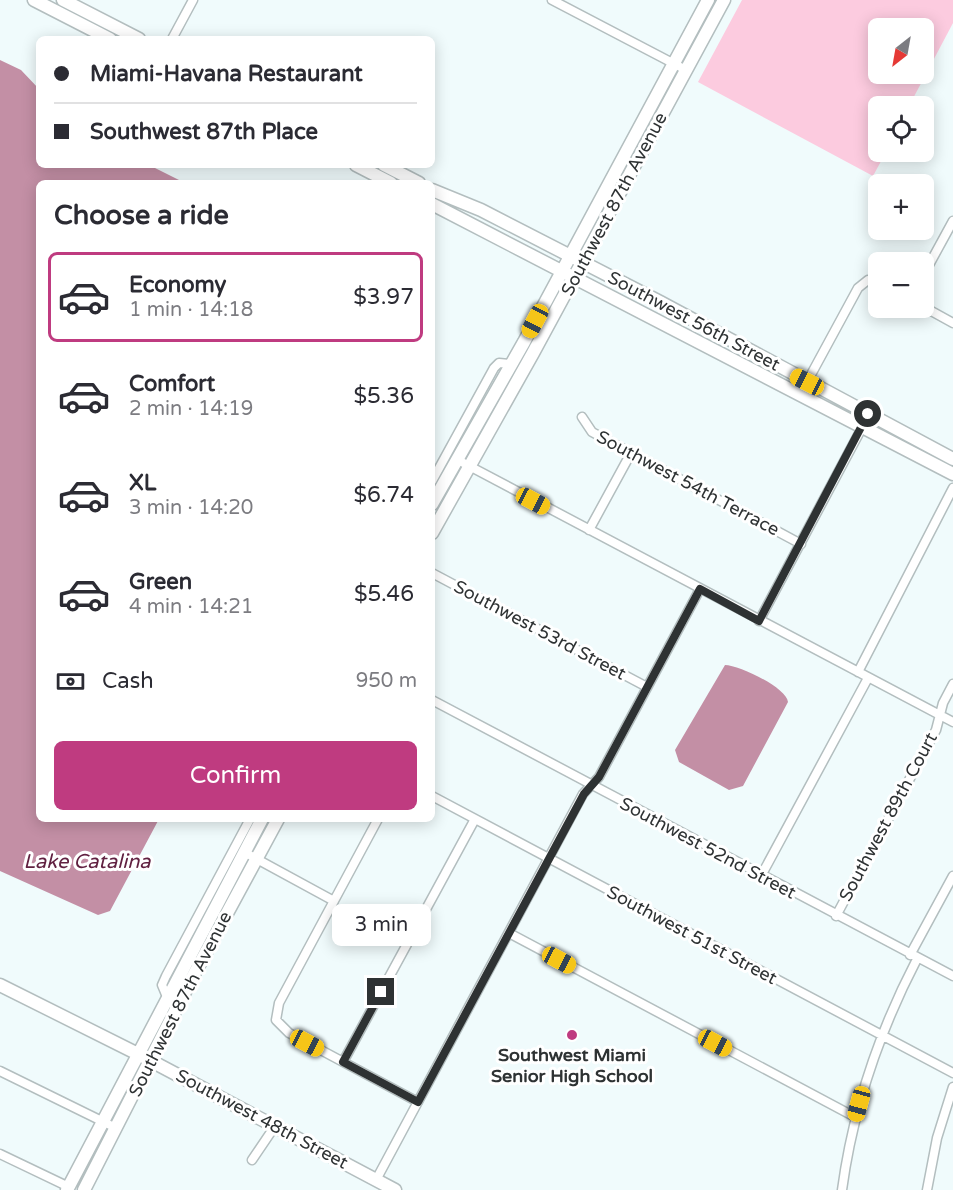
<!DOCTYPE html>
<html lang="en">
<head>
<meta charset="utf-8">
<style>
  :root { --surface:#fff; --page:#f7f7f7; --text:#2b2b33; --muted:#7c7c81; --line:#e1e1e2; --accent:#bf3b80 }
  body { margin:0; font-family:"Varela Round",sans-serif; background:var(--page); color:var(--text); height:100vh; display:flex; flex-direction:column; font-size:22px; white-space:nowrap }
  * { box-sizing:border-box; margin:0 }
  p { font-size:20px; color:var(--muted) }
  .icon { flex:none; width:33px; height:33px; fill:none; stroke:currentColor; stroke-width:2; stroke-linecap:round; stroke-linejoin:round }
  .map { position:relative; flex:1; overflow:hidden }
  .drawer { position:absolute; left:36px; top:180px; width:399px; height:642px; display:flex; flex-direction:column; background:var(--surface); border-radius:9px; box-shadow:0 3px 15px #0003 }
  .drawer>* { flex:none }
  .guide { position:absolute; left:36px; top:36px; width:399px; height:132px; border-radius:9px; box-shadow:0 3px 15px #0003; display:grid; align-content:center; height:132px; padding:0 18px; background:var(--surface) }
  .needle { width:39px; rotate:211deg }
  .fabs { position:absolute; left:868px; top:18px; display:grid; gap:12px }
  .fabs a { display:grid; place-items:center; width:66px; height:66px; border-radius:9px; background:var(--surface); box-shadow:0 3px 15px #0003; font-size:30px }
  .end { position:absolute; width:27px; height:27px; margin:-14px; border:8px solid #2e3233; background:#fff; box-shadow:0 0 0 3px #fff }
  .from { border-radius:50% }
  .bubble { position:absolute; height:42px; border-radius:9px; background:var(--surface); box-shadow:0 3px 15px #0003; font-size:20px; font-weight:600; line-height:42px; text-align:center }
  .car { position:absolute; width:18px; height:36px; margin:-18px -9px; border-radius:8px; box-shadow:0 0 4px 2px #0007; background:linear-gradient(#f5c518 24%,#345 0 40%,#f5c518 0 76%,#345 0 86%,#f5c518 0) }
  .guide b { display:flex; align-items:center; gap:21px; height:57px; font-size:22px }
  .guide b+b { border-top:2px solid var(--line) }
  .guide i { width:15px; height:15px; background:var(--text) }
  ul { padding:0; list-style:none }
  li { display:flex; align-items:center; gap:18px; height:90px; margin:0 12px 9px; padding:0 6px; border:3px solid transparent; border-radius:9px }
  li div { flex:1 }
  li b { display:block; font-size:22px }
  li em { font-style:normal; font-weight:600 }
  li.current { border-color:var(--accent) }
  li>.icon { width:54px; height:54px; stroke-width:1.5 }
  h2 { padding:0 18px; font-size:27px; line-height:72px }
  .pay { display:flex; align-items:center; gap:15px; height:66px; padding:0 18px; font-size:22px }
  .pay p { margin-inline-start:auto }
  .primary-button { display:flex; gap:12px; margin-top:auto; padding:12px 18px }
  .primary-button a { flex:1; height:69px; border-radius:9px; background:var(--accent); color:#fff; font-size:24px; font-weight:600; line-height:69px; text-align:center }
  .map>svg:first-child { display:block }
</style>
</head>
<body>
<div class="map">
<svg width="953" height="1190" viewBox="0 0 953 1190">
  <rect width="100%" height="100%" fill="#f0fbfc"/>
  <path fill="#fccbdf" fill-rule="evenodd" d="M742 0H953V23L909 106H879V152H886L873 176 698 82ZM879 28H924V74H879Z"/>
  <path fill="#c38fa5" d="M0 60 21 70 39 89V165H149L185 183H39V819H159L110 911 98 915 0 871Z
    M725 665C739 665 787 688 788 702L743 786 729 790 679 762 675 750Z"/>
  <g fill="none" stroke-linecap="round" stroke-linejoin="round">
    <g stroke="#b3bebf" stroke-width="11">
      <path id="street" d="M552 0 686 70
        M172 39 193 0
        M924 274 953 221
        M924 307 953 323
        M807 382 858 288 868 280 879 284
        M582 417 592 432 801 544
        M456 459 953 722
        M432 481 494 368 499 363 511 364
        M589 530 631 453
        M432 573 647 687
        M759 621 865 422
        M858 672 953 488
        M432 700 953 976
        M432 796 953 1073
        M378 819 279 1003 276 1020 289 1033 418 1102
        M244 852 334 901
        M761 876 868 678
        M836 916 936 730 943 703 953 684
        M509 933 855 1117
        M910 955 953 876
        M167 997 162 985 166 976 250 819
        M343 1062 475 819
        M0 1071 116 1128
        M0 1154 69 1187
        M252 1160 275 1126
        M376 1180 583 794 599 777 700 589
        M842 1190C853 1109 879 1032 917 959
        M927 1190 937 1138 953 1087"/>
    </g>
    <g stroke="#b3bebf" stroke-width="15">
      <path id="secondary" d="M34 0 110 39
        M63 0 139 39
        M356 165 391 183
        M384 165 419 183
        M432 190 481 210 660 302 953 459
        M432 204 953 474
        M432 504 524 342 708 0
        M432 533 533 353 724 0
        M0 985 138 1054 395 1190
        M67 1190 262 819
        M84 1190 192 978 278 819"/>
    </g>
    <use href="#street" stroke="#fff" stroke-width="8"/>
    <use href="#secondary" stroke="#fff" stroke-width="12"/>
  </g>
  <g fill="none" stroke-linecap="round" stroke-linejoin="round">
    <path stroke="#2e3233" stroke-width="8" d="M381 992 343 1062 418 1102 584 794 599 777 700 589 759 621 868 414"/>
  </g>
  <circle fill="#bf3b80" stroke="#fff" stroke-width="2" cx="572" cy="1035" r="6"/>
  <g text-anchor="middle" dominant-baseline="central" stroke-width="6" stroke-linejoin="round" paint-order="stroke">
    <g font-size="18" fill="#2e3233" stroke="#fff">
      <text transform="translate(614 204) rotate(-62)">Southwest 87th Avenue</text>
      <text transform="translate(694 321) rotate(28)">Southwest 56th Street</text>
      <text transform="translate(688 483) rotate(28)">Southwest 54th Terrace</text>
      <text transform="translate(540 630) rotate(28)">Southwest 53rd Street</text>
      <text transform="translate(888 817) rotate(-62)">Southwest 89th Court</text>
      <text transform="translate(708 848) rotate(28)">Southwest 52nd Street</text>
      <text transform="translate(692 935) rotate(28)">Southwest 51st Street</text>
      <text transform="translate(180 1004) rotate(-63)">Southwest 87th Avenue</text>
      <text transform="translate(262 1119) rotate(28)">Southwest 48th Street</text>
    </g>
    <g font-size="18" font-weight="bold" fill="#2e3233" stroke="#fff">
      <text x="572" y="1055">Southwest Miami<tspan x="572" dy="21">Senior High School</tspan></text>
    </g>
    <g font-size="20" font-style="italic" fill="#612141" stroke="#fff">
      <text x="87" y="862">Lake Catalina</text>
    </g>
  </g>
</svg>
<div class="fabs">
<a><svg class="needle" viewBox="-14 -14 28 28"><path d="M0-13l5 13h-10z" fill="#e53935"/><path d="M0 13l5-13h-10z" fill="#7c7c81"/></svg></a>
<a><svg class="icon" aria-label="locate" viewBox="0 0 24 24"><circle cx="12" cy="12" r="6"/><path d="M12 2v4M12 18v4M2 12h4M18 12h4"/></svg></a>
<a>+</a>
<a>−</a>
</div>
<i class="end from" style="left:868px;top:414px"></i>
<i class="end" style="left:381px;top:992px"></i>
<div class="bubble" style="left:332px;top:904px;width:99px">3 min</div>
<i class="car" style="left:535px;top:321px;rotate:208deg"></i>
<i class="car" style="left:807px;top:382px;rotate:297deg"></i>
<i class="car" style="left:533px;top:501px;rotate:118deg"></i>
<i class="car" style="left:559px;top:960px;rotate:118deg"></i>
<i class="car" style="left:307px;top:1043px;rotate:118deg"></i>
<i class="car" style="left:715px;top:1043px;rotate:118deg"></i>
<i class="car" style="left:859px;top:1104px;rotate:195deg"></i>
<div class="guide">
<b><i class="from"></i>Miami-Havana Restaurant</b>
<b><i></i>Southwest 87th Place</b>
</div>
<section class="drawer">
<h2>Choose a ride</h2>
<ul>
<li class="current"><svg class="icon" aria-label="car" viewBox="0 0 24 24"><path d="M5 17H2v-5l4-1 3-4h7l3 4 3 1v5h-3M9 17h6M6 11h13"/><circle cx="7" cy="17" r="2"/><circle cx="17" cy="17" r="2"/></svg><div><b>Economy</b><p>1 min · 14:18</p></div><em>$3.97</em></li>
<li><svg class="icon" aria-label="car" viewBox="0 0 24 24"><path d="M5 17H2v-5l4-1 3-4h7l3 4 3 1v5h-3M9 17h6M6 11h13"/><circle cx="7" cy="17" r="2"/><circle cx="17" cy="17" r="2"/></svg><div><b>Comfort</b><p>2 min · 14:19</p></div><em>$5.36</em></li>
<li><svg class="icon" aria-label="car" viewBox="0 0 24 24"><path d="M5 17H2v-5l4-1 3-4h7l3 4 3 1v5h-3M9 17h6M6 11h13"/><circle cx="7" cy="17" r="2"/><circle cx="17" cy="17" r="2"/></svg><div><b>XL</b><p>3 min · 14:20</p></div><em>$6.74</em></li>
<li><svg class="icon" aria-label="car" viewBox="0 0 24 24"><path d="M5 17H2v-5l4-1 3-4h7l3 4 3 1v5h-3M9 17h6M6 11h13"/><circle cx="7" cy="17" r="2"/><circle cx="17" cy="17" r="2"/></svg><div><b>Green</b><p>4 min · 14:21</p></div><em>$5.46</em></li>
</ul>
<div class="pay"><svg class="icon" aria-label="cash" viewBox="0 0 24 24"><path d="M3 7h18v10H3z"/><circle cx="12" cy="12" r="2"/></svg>Cash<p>950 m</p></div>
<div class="primary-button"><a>Confirm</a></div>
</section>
</div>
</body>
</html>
